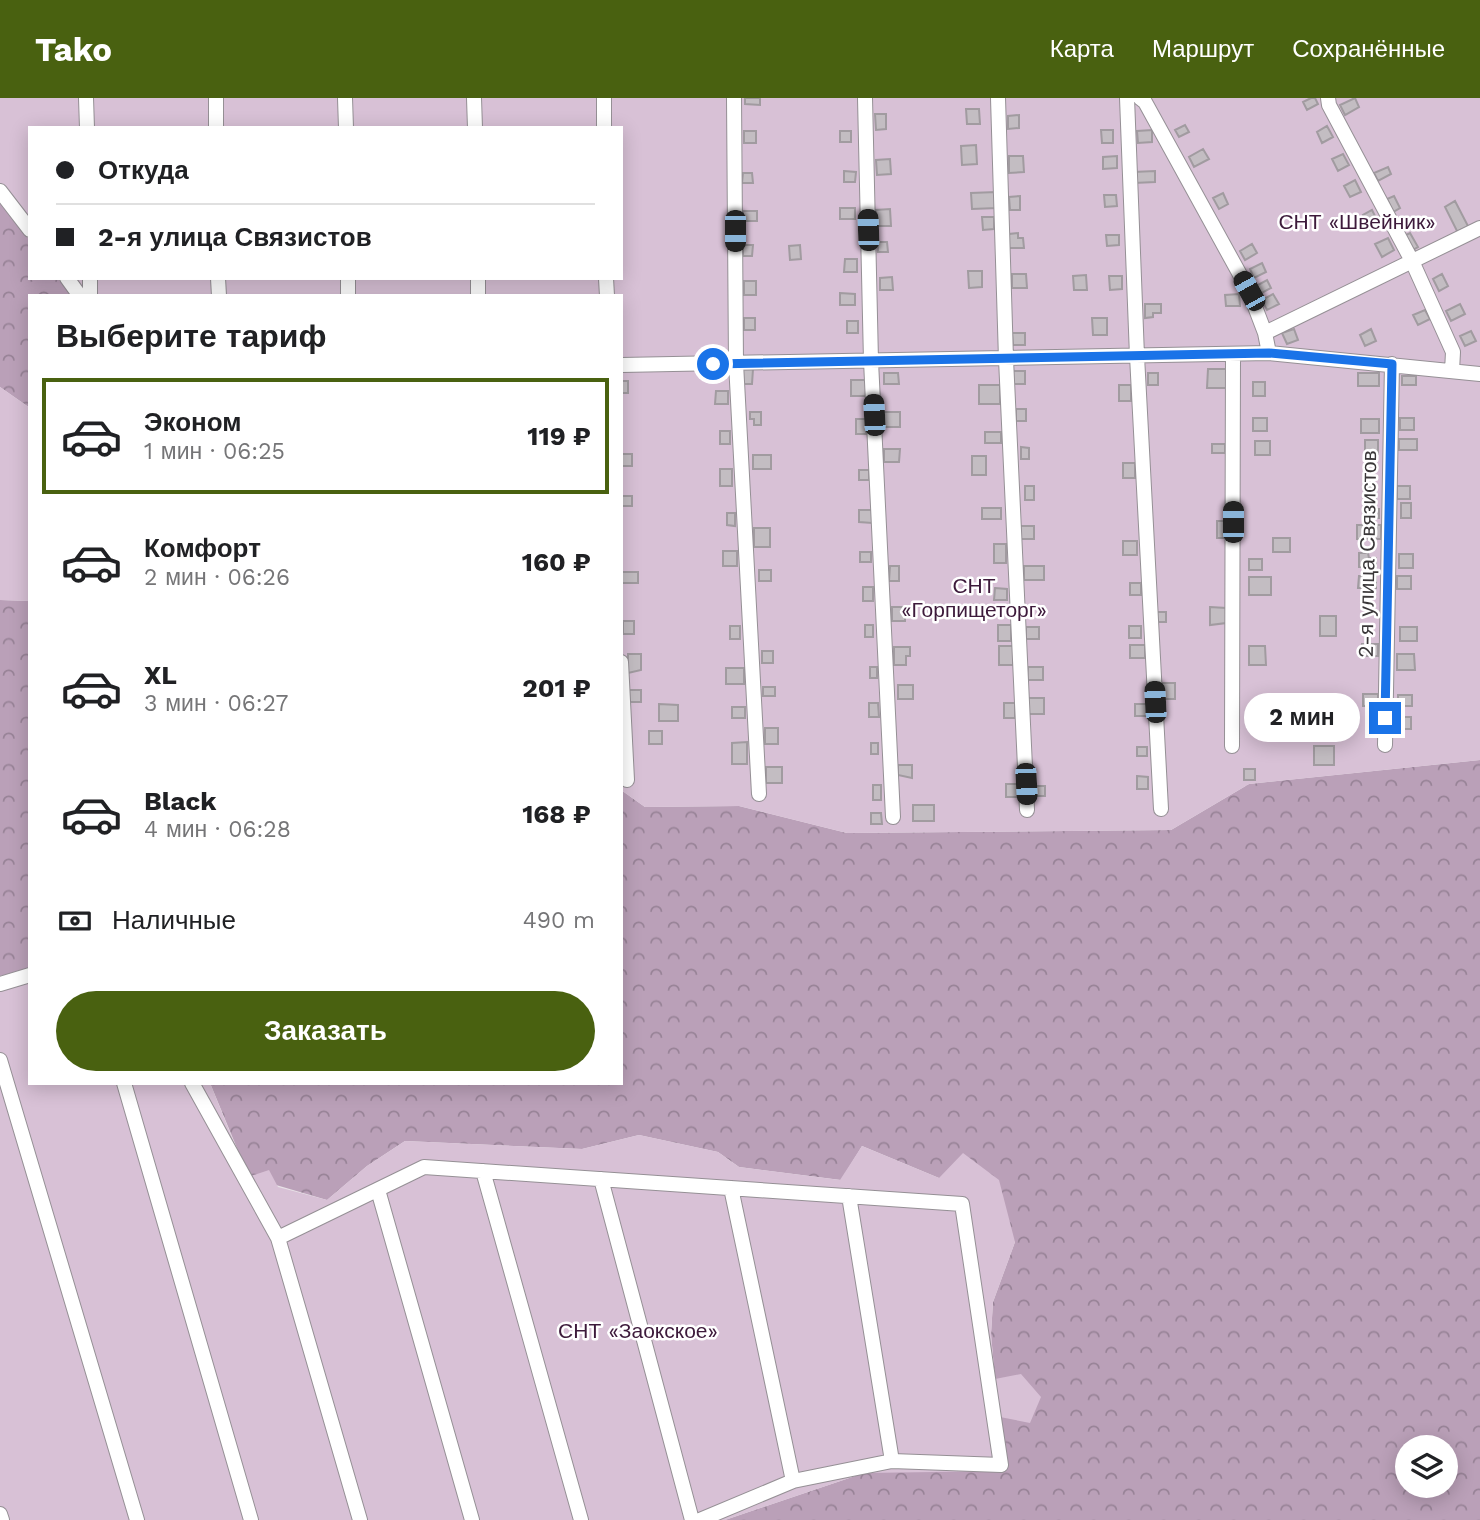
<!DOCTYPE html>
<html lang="ru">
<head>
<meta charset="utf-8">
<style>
  :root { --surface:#fff; --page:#f2f2f2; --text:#202124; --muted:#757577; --line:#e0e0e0; --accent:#496110 }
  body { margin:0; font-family:"Work Sans",sans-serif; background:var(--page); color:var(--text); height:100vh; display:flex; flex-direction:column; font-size:26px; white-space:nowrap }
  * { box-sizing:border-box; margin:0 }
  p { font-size:23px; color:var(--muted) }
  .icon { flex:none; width:38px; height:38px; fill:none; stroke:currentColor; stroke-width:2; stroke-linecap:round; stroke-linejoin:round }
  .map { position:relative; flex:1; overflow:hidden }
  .side { position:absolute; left:28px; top:196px; width:595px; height:791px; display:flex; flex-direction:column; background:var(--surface); border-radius:0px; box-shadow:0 4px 18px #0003 }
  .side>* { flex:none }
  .hud { position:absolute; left:28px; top:28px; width:595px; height:154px; border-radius:0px; box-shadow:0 4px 18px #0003; display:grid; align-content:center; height:154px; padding:0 28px; background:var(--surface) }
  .buttons { position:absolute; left:1395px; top:1337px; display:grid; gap:14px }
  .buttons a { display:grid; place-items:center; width:63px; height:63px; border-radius:50%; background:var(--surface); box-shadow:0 4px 18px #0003; font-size:35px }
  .end { position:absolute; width:32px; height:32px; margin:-16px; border:9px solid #1a73e8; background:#fff; box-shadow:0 0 0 4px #fff }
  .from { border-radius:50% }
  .bubble { position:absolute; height:49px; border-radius:24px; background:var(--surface); box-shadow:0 4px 18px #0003; font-size:23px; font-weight:700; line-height:49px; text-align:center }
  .car { position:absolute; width:21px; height:42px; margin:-21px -10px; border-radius:9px; box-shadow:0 0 5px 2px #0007; background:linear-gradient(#222 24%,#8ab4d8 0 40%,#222 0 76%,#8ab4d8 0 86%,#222 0) }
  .hud b { display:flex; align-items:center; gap:24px; height:66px; font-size:26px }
  .hud b+b { border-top:2px solid var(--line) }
  .hud i { width:18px; height:18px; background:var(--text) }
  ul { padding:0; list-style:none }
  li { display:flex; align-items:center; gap:21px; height:116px; margin:0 14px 10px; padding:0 14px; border:4px solid transparent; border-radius:0px }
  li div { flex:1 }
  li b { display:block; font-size:26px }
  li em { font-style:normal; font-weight:700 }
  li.selected { border-color:var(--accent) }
  li>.icon { width:63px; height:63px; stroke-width:1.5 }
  h2 { padding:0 28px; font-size:32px; line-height:84px }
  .pay { display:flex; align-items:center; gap:18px; height:77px; padding:0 28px; font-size:26px }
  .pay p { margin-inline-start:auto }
  .action { display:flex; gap:14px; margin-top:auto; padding:14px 28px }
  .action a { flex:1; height:80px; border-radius:42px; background:var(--accent); color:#fff; font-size:28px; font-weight:700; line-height:80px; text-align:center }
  header { display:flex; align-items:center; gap:42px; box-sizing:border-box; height:98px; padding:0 35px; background:var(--accent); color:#fff }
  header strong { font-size:33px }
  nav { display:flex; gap:38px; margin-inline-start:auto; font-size:24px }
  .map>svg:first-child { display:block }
</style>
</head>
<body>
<header>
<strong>Tako</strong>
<nav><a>Карта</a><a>Маршрут</a><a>Сохранённые</a></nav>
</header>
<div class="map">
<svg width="1480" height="1422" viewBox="0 0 1480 1422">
  <defs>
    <pattern id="forest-crowns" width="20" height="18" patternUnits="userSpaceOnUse" patternTransform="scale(1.75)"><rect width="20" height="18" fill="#baa0b8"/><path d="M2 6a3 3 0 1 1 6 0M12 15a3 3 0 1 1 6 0" fill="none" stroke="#988397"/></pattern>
  </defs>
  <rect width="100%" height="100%" fill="#e8e2e7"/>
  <path fill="url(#forest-crowns)" fill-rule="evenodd" d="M0 103 30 143V180H58L71 198H30V310L0 289Z
    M0 502 30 503V872L0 878Z
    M1480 662V1422H725L864 1375 995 1281 991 1236 993 1204 1015 1144 939 1080 862 1048 841 1082 739 1069 718 1054 639 1037 582 1051 405 1043 367 1068 327 1102 249 1079 210 985H621V692L645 709 739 708 847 735 1171 732 1249 686ZM1407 1349H1446V1388H1407Z"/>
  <path fill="#d8c1d6" d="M0 0H1480V662L1249 686 1171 732 847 735 739 708 645 709 621 692V198H71L58 180H621V30H30V143L0 103Z
    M0 289 30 310V503L0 502Z
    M30 872V985H210L248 1079 269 1072 278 1089 327 1102 367 1068 405 1043 582 1051 639 1037 718 1054 739 1069 840 1082 862 1048 939 1080 963 1055 999 1082 1015 1144 993 1204 991 1236 995 1281 1021 1276 1041 1299 1030 1325 1000 1319 1006 1373 864 1375 725 1422H0V878Z"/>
  <path fill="#c3bdc2" stroke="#a19ba0" stroke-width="2" d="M745 0H760V7L745 6Z
    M1311 0H1315L1318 6 1307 12 1303 4Z
    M1355 0 1359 9 1345 17 1340 7Z
    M966 11H979L980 26H967Z
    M875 16H886V31L876 32Z
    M1019 17V30L1008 31V18Z
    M1185 27 1189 34 1179 39 1175 32Z
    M1327 28 1333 39 1322 45 1317 34Z
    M1101 32H1113V45H1102Z
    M1152 32V44L1138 45 1137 33Z
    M744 33H756V45H744Z
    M840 33H851V44H840Z
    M976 47 977 66 962 67 961 48Z
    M1203 51 1209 61 1194 69 1189 59Z
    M1343 56 1349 67 1338 73 1332 61Z
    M1009 58H1023L1024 74 1009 75Z
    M1117 58V70L1103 71V59Z
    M890 61 891 76 877 77 876 62Z
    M1388 69 1391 76 1378 83 1374 75Z
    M844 73 856 74 855 84H844Z
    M1155 73V84L1134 85 1133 74Z
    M743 75H752L753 85H742Z
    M1355 82 1361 94 1350 99 1344 88Z
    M996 94 997 110 972 111 971 95Z
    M1223 95 1228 106 1219 111 1213 100Z
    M1104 97H1116L1117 108 1105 109Z
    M1020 98V112H1010L1009 99Z
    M1394 98 1400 110 1393 114 1387 101Z
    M1455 103 1469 130 1458 135 1445 109Z
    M840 110H855V121H840Z
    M890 111 891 128H877L876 112Z
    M1372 112 1377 122 1368 127 1363 117Z
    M743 113H757V123H743Z
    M982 119H994V131L983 132Z
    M1018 135V140H1023L1024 150H1009V136Z
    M1410 135 1418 149 1409 154 1402 139Z
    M1106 137H1119V147L1107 148Z
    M1388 140 1394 152 1382 159 1375 146Z
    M878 144H887L888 154H878Z
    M1252 146 1257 155 1245 162 1240 153Z
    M743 147H753L752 158H743Z
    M800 147 801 161 790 162 789 148Z
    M845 161H857V174H844Z
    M1262 165 1266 174 1254 180 1250 171Z
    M968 173H982V189L969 190Z
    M1012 176H1026L1027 190H1012Z
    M1442 176 1448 188 1439 193 1433 181Z
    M1086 177 1087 192H1074L1073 178Z
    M1109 178H1122V191L1110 192Z
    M892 179 893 192H880V180Z
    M1267 182 1271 190 1260 196 1256 188Z
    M744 183H756V197H744Z
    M840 195 855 196V207H840Z
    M1239 196 1240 208H1226L1225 197Z
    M1273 196 1279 206 1267 212 1262 202Z
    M1145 206H1161V215H1153V219L1145 220Z
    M1460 206 1465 216 1451 223 1446 213Z
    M1425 212 1430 221 1418 227 1413 217Z
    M744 220H755V232H744Z
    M1092 220H1107V237H1093Z
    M847 223H858V235H847Z
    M1294 231 1298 242 1287 246 1282 235Z
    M1371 231 1376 243 1365 248 1360 237Z
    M1471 233 1476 243 1465 248 1460 238Z
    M1012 235H1025V247H1013Z
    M743 271H753L752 286H742Z
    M1208 271H1227V290H1207Z
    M1012 273H1025V286H1012Z
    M884 275H898L899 286H884Z
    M1148 275H1158V287H1148Z
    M1358 275H1379V288H1358Z
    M1402 278H1416V287H1402Z
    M851 282H866V298H851Z
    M621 283H628V295H621Z
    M1253 284H1265V298H1253Z
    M979 287H1000V306H979Z
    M1119 287H1131V303H1119Z
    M716 293H728V306H715Z
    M1016 311H1026V323H1016Z
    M750 314H761V327H754V321H750Z
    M883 314H900V329H883Z
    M1253 320H1267V333H1253Z
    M1400 320H1414V332H1400Z
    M856 321H866V336H856Z
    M1361 321H1379V335H1361Z
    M720 333H730V346H720Z
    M985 334H1001V345H985Z
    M1399 341H1417V352H1399Z
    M1365 342H1378V356H1365Z
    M1255 343H1270V357H1255Z
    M1212 346H1225V355H1212Z
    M1021 349 1029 350V361H1021Z
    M884 351H900L899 364H884Z
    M621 356H632V368H621Z
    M753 357H771V371H753Z
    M972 358H986V377H972Z
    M1123 365H1135V380H1123Z
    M720 371H732V388H720Z
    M859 372H869V382H859Z
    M1025 388H1034V402H1025Z
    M1397 388H1410V401H1397Z
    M1365 389H1376V402H1365Z
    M621 398H632V408H621Z
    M1401 405H1411V420H1401Z
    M982 410H1001V421H982Z
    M1365 411H1379V420H1365Z
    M859 412H872V425L859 424Z
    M727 415H735V428L727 427Z
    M1217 423H1229V440H1217Z
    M1357 427H1381V441H1357Z
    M1020 428H1034V441H1020Z
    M754 430H770V449H754Z
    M1273 440H1290V454H1273Z
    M1123 443H1137V457H1123Z
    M994 446H1006V465H994Z
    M723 453H737V468H723Z
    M860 454H871V464H860Z
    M1359 455H1368L1369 460H1376V469H1359Z
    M1399 456H1413V470H1399Z
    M1249 461H1262V472H1249Z
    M890 468H899V483H889Z
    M1024 468H1044V482H1024Z
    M759 472H771V483H759Z
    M621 474H638V485H621Z
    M1359 478H1376V490H1358Z
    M1397 478H1411V491H1397Z
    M1249 479H1271V497H1249Z
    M1130 485H1141V497H1130Z
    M863 489H873V503H863Z
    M995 490 1007 491V502H994Z
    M892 509H905V523H892Z
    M1210 509 1226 510V525L1210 527Z
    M1156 514H1166V524H1156Z
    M1320 518H1336V538H1320Z
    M623 523H634V536H623Z
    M865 527H873V539H865Z
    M998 527H1011V543H998Z
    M730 528H740V541H730Z
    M1129 528H1141V540H1129Z
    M1026 529H1039V541H1026Z
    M1400 529H1417V543H1400Z
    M1362 546H1378V558H1362Z
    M1130 547H1145V560H1130Z
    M999 548H1013V567H999Z
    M1249 548H1265L1266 567H1249Z
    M894 549H910V558H906V567H894Z
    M762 553H773V565H762Z
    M628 556H641V572L628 575Z
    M1397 556H1414L1415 572H1397Z
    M870 569H877V580H870Z
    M1028 569H1043V582H1027Z
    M726 570H744V586H726Z
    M1161 585H1175V601H1161Z
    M898 587H913V601H898Z
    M763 589H775V598H763Z
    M627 592H641V604H627Z
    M1363 596H1378V608H1363Z
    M1398 597H1412V608H1398Z
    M1028 600H1044V616H1027Z
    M869 605H878L879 619H869Z
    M1004 605H1015V620H1004Z
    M659 606 678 607V623H659Z
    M1135 606H1147L1146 618H1135Z
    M732 609H745V620H732Z
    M1247 611H1269V626H1247Z
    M1313 615 1323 616V630H1313Z
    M1398 619H1411V631H1398Z
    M765 630H778V646H765Z
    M649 633H662V646H649Z
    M747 644V666H732V645Z
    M871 645H878V656H871Z
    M1314 648H1334V667H1314Z
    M1137 649H1147V658H1137Z
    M898 667H912V680L898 677Z
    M766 669H782V685H766Z
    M1244 671H1255V682H1244Z
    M1137 678 1148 679V691H1137Z
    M1006 686H1017V699H1006Z
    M873 687H881V702H873Z
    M1033 688H1045V698H1033Z
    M913 707H934V723H913Z
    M871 715H881L882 726H871Z"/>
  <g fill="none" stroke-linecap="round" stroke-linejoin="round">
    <g stroke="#959095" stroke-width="16">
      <path id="minor" d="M86 0 87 30
        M216 0V30
        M345 0 346 30
        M474 0 475 30
        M604 0V30
        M734 0 736 265 759 696
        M865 0 871 263 893 719
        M998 0 1006 261 1027 712
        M1127 0 1137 258 1161 711
        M1140 0 1145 4 1249 193 1265 235 1269 255
        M1328 0 1329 7 1412 163 1453 254 1452 273
        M0 93 30 132
        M67 180 80 198
        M90 180V198
        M218 180 219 198
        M348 180V198
        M478 180V198
        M606 180 607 198
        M1265 235 1480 130
        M621 267 1269 255 1480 276
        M621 564 627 682
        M1385 647 1392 266
        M1232 648 1233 257
        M0 886 30 877
        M0 962 137 1422
        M124 985 251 1422
        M192 985 278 1140 424 1069 962 1106 1001 1367 892 1363 793 1383 700 1422
        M483 1073 581 1422
        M601 1081 692 1422
        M731 1090 793 1383
        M378 1092 472 1422
        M849 1098 892 1363
        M278 1140 360 1422
        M0 1416 2 1422"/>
    </g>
    <use href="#minor" stroke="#fff" stroke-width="14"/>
  </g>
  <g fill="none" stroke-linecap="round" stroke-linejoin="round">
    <path stroke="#1a73e8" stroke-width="9" d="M713 266 1269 255 1392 266 1385 620"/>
  </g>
  <g text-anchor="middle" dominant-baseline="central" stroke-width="5" stroke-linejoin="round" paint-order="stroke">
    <g font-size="21" fill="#3d1a3b" stroke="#fff">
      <text x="1357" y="123">СНТ «Швейник»</text>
      <text x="974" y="487">СНТ<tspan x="974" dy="24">«Горпищеторг»</tspan></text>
      <text x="638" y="1232">СНТ «Заокское»</text>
    </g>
    <g font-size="21" fill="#3a3739" stroke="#fff">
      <text transform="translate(1367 456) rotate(-89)">2-я улица Связистов</text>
    </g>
  </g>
</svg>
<div class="buttons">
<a><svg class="icon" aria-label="layers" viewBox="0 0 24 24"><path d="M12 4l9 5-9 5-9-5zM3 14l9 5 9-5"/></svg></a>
</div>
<i class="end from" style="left:713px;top:266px"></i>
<i class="end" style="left:1385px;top:620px"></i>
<div class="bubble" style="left:1244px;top:595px;width:116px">2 мин</div>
<i class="car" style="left:868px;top:132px;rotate:358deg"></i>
<i class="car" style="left:735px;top:133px;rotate:180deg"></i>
<i class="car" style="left:1249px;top:193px;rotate:331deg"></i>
<i class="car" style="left:874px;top:317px;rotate:357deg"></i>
<i class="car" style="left:1233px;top:424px;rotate:0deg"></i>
<i class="car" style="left:1155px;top:604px;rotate:357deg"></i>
<i class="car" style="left:1026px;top:686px;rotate:177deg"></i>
<div class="hud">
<b><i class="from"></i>Откуда</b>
<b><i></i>2-я улица Связистов</b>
</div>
<section class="side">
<h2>Выберите тариф</h2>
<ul>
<li class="selected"><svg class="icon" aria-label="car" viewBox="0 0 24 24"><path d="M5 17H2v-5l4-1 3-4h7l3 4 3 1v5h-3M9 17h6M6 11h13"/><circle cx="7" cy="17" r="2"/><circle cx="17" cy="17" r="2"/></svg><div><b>Эконом</b><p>1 мин · 06:25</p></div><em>119 ₽</em></li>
<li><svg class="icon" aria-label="car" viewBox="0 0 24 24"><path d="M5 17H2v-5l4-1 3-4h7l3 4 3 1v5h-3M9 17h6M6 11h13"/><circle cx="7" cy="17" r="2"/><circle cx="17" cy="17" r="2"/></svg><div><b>Комфорт</b><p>2 мин · 06:26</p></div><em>160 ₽</em></li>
<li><svg class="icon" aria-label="car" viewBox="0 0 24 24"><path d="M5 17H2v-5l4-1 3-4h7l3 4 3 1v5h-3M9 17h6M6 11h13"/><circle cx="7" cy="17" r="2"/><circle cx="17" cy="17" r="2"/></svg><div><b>XL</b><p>3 мин · 06:27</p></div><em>201 ₽</em></li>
<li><svg class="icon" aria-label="car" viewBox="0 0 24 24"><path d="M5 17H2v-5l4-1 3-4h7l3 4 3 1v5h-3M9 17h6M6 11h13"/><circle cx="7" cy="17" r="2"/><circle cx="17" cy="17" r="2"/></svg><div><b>Black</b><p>4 мин · 06:28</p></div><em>168 ₽</em></li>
</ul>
<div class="pay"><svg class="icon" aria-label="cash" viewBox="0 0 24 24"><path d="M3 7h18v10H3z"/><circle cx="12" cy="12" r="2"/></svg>Наличные<p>490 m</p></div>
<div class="action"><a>Заказать</a></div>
</section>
</div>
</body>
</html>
